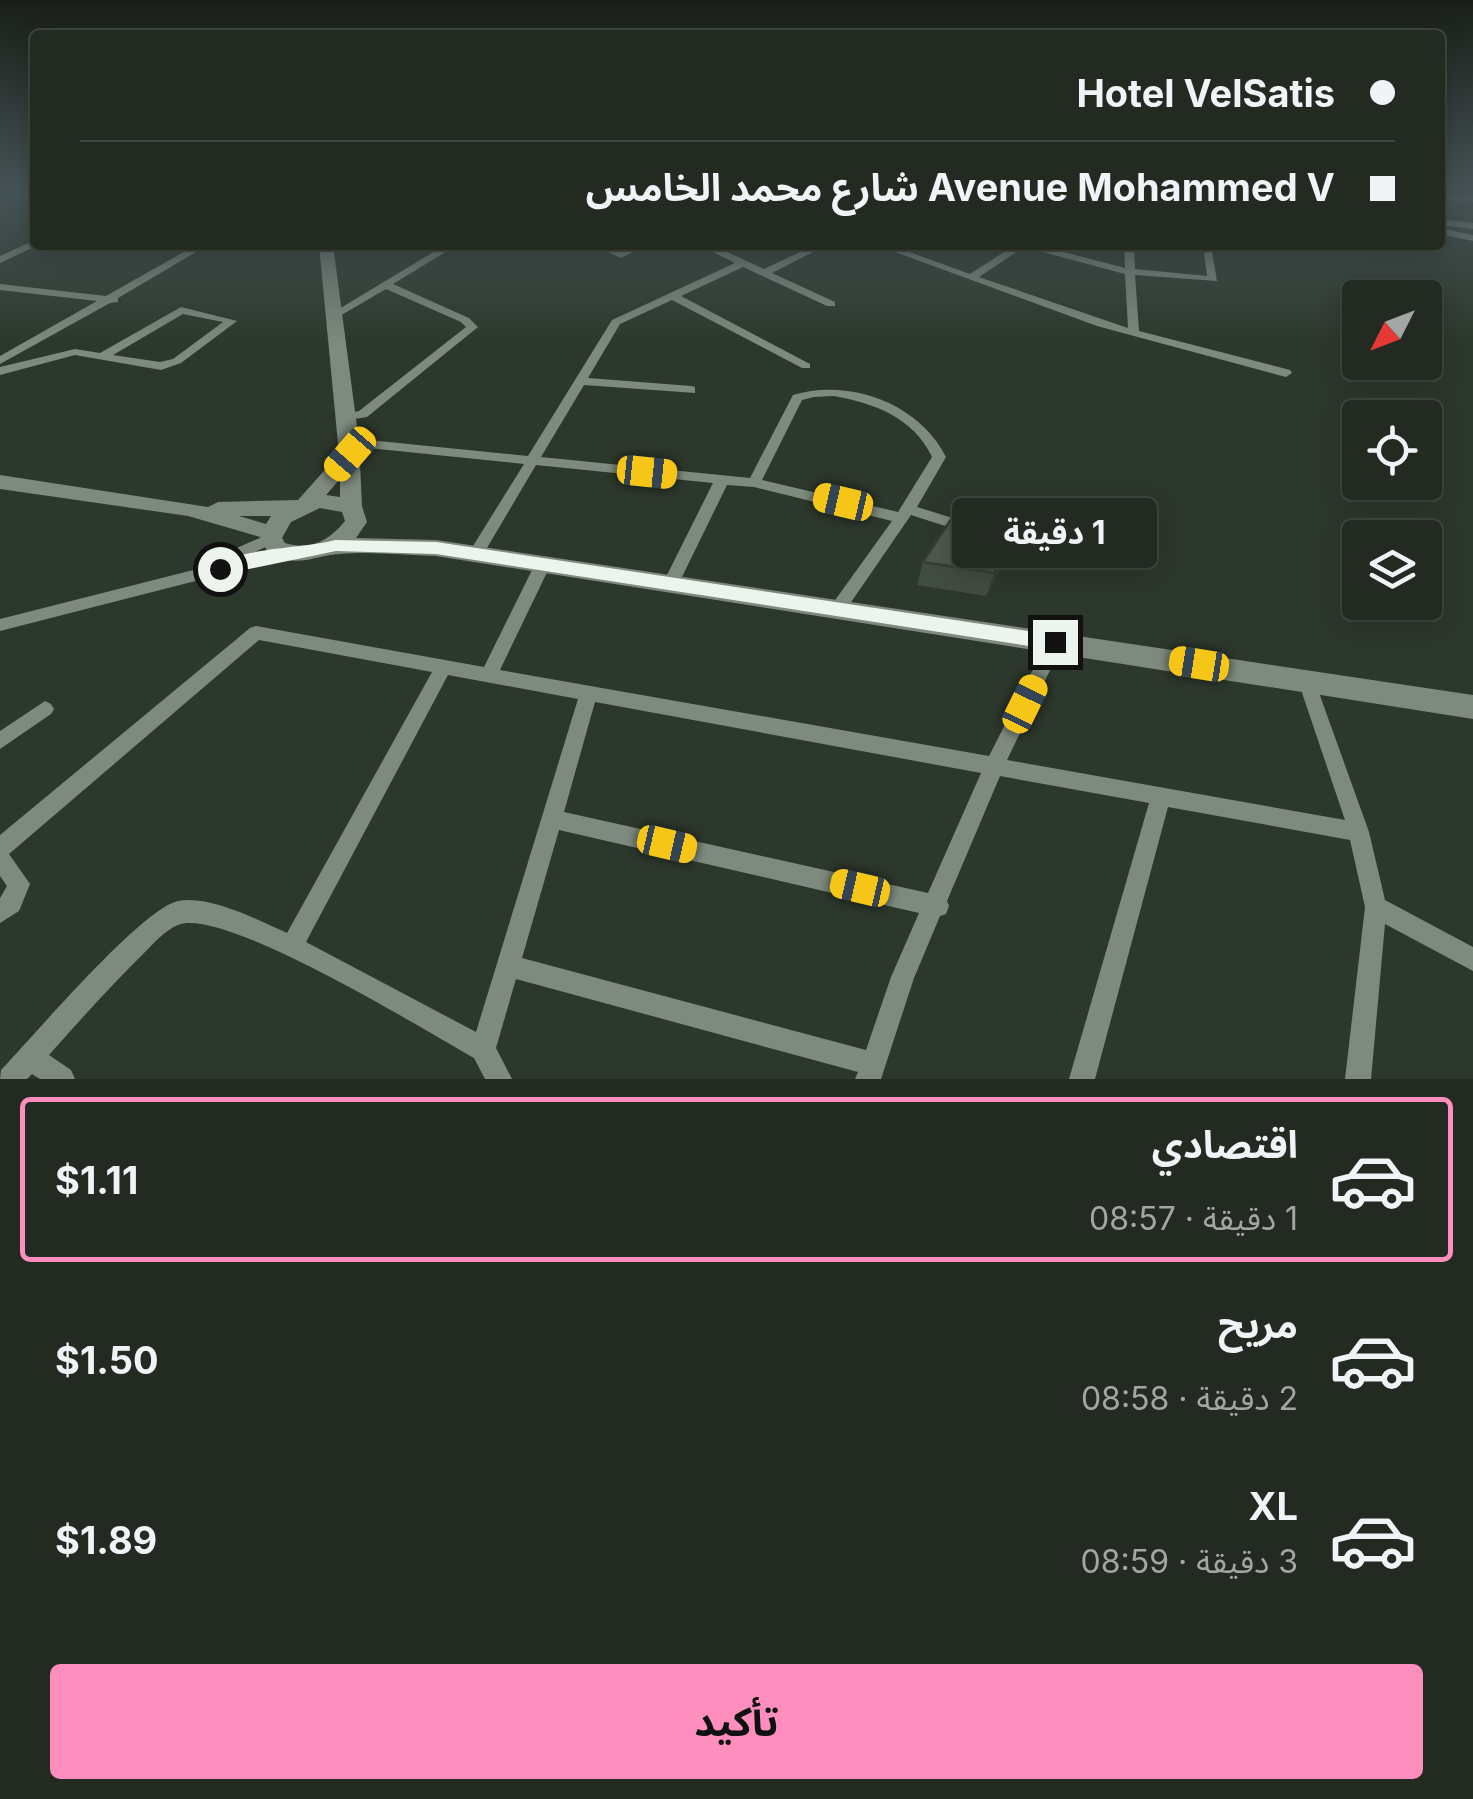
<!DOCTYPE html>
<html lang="ar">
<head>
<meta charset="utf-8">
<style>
  :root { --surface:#222a21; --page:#2a322a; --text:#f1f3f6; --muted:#a2a7a5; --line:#3f463f; --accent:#fe8ebe }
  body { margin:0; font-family:Inter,"Noto Sans Arabic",sans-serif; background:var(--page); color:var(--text); direction:rtl; height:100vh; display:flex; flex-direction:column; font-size:38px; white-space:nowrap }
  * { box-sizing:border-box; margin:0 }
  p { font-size:32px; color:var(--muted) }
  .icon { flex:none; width:55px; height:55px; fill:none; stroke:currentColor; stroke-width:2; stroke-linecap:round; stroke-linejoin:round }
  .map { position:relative; height:1079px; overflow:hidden; direction:ltr }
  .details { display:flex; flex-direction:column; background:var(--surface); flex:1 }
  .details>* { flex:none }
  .banner { position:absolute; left:30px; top:30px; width:1415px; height:220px; border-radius:10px; box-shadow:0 5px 25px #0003,0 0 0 2px var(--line); direction:rtl; display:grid; align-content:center; height:220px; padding:0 50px; background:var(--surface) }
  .needle { width:65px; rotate:228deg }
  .tools { position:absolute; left:1342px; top:280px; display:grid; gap:20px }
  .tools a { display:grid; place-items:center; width:100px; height:100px; border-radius:10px; background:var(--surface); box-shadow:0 5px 25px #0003,0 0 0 2px var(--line); font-size:50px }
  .end { position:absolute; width:45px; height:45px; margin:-22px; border:12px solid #edf4ed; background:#111; box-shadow:0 0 0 5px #111 }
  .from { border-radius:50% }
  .bubble { position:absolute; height:70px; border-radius:10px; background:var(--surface); box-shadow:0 5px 25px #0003,0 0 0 2px var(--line); font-size:32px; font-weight:700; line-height:70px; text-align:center; direction:rtl }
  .car { position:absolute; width:30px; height:60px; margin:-30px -15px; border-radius:12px; box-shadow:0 0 8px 2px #0007; background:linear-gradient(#f5c518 24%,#345 0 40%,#f5c518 0 76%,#345 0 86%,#f5c518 0) }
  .banner b { display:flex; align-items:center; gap:35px; height:95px; font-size:38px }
  .banner b+b { border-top:2px solid var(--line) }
  .banner i { width:25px; height:25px; background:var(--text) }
  ul { padding:18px 0 0; list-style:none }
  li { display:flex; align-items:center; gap:30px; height:165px; margin:0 20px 15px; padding:0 30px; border:5px solid transparent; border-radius:10px }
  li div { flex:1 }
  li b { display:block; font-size:38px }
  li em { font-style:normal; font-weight:700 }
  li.current { border-color:var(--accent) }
  li>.icon { width:90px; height:90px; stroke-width:1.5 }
  .cta { display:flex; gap:20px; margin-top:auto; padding:20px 50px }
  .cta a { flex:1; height:115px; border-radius:10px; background:var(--accent); color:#111; font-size:40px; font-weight:700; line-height:115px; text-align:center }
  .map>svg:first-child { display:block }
</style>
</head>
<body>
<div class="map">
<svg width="1473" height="1079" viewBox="0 0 1473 1079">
  <rect width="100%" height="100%" fill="#2d382c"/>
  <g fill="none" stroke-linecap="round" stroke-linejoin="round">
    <path fill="#7d8a7d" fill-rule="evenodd" d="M1440 193 1473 196V202L1440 199Z
      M1440 219 1473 223V229L1440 225Z
      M1440 228 1473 235V241L1440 234Z
      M35 240V245H38L0 263V256Z
      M196 245H208L118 298V302L110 303 0 364V356L97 301 0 290V284L106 296Z
      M445 245H457L393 284 469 318 478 327 367 417 342 421V415L359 411 466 327 461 322 386 289 338 317 329 315Z
      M593 245H606L621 251 634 245H647L621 258Z
      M699 245H712L764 269 815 245H827L772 273 835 302V306H827L743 267 681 296 810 364V368H802L672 300 620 324 588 378 691 386 695 387V393L584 385 541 457 750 478 793 395C849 378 919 403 946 457L917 507 972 524 974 528 972 532 967 533 911 515 845 611H833L831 607 833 603 892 521 754 487 727 485 679 583 677 587H665L663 583 713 483 536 465 481 558 476 559 468 554 524 464 349 446 342 442 349 438 528 456 612 320 735 263ZM834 396C874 403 914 418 932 457L898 512 762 480 802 400 814 397Z
      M876 245H890L970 274 1015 245H1037L1125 268 1124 245H1134L1135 269 1207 276 1204 253 1212 251 1217 281 1135 275 1139 331 1290 370 1292 373 1286 377 1097 326ZM1024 247 1125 274 1128 328 979 277Z
      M181 307 237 321 181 363 161 370 75 355 0 375V367L75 349 100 353ZM183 314 223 322 173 359 160 362 113 355Z
      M994 532 1028 543 1031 547 1023 552 989 541 987 537 989 533Z
      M271 533 276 534 278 538 276 542 240 559 284 548 292 553 289 557 0 631V619L213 565 211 562 214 558Z
      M543 558 551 564 500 670 989 756 1049 638 1055 636 1061 638 1063 643 1007 760 1345 820 1298 681 1301 676 1307 674 1313 676 1369 832 1385 900 1473 947V971L1385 924 1371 1079H1345L1365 907 1350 840 1168 807 1095 1079H1069L1149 803 1000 776 947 901 949 906 946 914 940 916 914 978 881 1079H855L858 1072 516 979 496 1048 512 1079H485L474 1058C426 1031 223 906 178 925 165 930 152 945 143 954 110 987 79 1021 49 1055L71 1070 75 1079H40L32 1074 27 1079H0L1 1070C32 1038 141 909 178 901 210 895 258 920 287 933L432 672 259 640 9 854 30 884 19 911 0 923V898L7 886 0 876V835L250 628 256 626 484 667 535 564ZM448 675 578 699 476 1032 306 942ZM595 702 981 773 928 893 564 812ZM559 830 919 913 891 977 866 1050 522 958Z
      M45 701 51 704 54 709 51 714 0 749V731Z"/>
    <path fill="#7d8a7d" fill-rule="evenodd" d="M319 245H333L359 442 362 506 367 522 356 538 436 540 1473 695V719L436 556C404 555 370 551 339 554 309 557 301 567 269 555L260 537 188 516 0 489V475L208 507 218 502 298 500 339 454ZM340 479V497L326 495ZM320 508 342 512 345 521C329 541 310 551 285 543L282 538 291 522ZM239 516H271L266 524Z"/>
  </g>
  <path fill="#424d41" d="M1005 560 986 596 917 585 923 562Z"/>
  <path fill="#363e35" d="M1013 537 1005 560 986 596 994 573Z"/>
  <path fill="#4d594c" stroke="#363e35" stroke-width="2.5" d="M953 516 1013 537 994 573 923 562Z"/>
  <linearGradient id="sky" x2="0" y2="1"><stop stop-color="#191f18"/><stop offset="0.56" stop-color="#465356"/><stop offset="1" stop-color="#465356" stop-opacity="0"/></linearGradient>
  <rect width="1473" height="344" fill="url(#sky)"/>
  <path fill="#edf4ed" d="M335 540 436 542 1055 635 1064 642 1055 650 436 554 336 551 220 575 212 569C235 547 303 549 335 540Z"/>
</svg>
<div class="tools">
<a><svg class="needle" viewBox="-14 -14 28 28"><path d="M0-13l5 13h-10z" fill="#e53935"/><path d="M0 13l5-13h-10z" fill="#a2a7a5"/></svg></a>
<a><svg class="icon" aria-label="locate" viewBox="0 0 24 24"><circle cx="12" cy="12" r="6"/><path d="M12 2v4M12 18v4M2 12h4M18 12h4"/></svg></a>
<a><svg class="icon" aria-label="layers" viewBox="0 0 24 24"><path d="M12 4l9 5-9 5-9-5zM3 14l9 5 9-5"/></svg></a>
</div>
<i class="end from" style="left:220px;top:569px"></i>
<i class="end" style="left:1055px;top:642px"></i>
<div class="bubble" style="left:952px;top:498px;width:205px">1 دقيقة</div>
<i class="car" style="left:350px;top:454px;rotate:221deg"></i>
<i class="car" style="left:647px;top:472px;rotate:96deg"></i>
<i class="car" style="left:843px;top:502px;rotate:283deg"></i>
<i class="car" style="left:1199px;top:664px;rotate:279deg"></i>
<i class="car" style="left:1025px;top:704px;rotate:26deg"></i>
<i class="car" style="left:667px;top:844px;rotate:103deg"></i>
<i class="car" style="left:860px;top:888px;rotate:283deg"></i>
<div class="banner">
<b><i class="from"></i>Hotel VelSatis</b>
<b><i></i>Avenue Mohammed V شارع محمد الخامس</b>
</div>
</div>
<section class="details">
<ul>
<li class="current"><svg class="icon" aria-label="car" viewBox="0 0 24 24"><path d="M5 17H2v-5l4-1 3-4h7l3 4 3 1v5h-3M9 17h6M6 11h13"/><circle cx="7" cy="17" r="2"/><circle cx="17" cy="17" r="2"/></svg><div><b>اقتصادي</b><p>1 دقيقة · 08:57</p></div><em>$1.11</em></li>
<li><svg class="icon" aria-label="car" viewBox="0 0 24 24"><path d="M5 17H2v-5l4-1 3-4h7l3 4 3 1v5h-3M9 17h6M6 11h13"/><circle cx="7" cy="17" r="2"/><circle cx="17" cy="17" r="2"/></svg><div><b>مريح</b><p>2 دقيقة · 08:58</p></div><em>$1.50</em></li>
<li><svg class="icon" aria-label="car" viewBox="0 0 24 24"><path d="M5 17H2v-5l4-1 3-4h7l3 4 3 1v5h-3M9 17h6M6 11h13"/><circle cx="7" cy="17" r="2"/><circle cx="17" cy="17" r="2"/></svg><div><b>XL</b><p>3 دقيقة · 08:59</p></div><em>$1.89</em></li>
</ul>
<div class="cta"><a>تأكيد</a></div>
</section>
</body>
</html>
